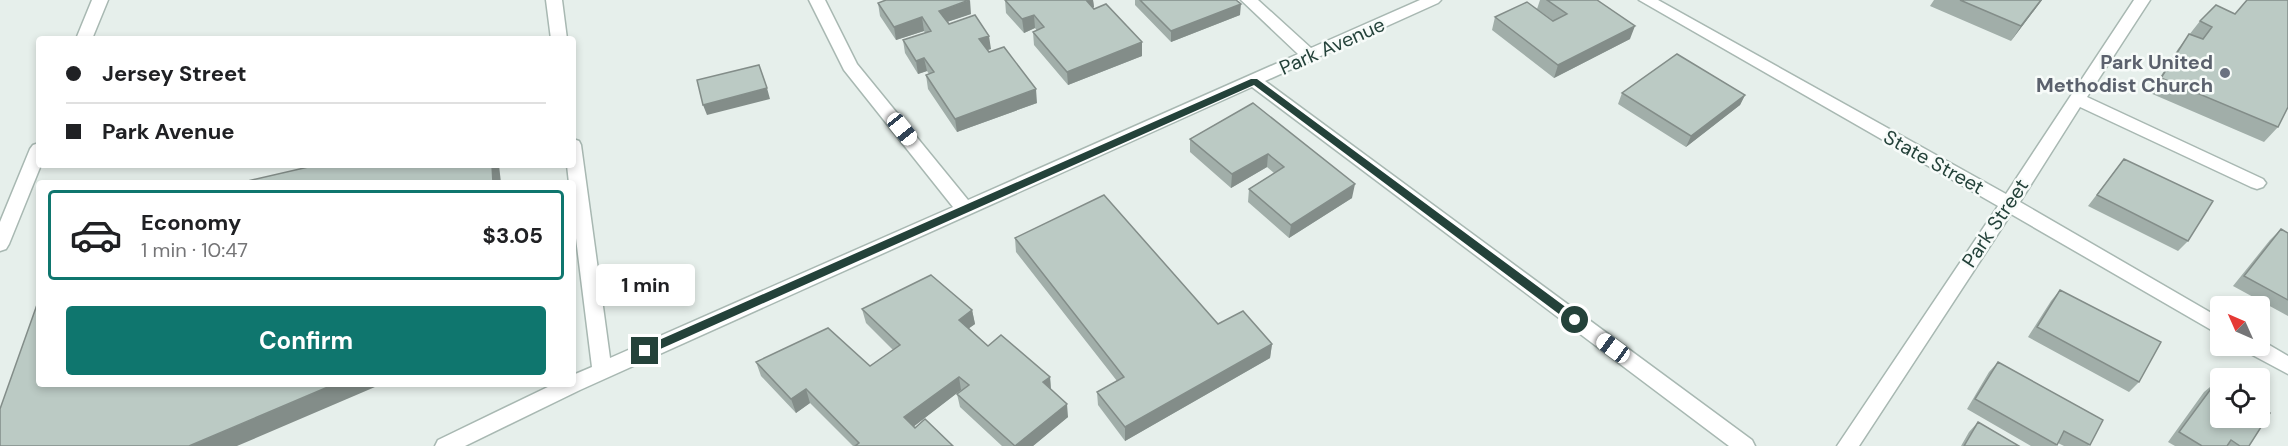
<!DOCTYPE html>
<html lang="en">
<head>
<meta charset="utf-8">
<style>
  :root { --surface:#fff; --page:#f6f6f6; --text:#202124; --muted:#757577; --line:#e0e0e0; --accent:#0f766e }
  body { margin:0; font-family:"DM Sans",sans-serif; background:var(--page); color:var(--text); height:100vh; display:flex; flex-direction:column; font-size:22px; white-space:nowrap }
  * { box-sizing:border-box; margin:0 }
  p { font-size:20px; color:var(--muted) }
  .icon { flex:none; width:33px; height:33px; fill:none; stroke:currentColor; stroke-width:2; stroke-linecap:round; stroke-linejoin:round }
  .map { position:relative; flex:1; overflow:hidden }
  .sheet { position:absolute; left:36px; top:180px; width:540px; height:207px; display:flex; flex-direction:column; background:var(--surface); border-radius:6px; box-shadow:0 3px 9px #0003 }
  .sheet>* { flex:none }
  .guide { position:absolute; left:36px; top:36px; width:540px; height:132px; border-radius:6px; box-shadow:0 3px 9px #0003; display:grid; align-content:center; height:132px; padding:0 30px; background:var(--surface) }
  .needle { width:39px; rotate:315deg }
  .buttons { position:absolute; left:2210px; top:296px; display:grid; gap:12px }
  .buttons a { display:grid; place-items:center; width:60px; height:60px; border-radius:6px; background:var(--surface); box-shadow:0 3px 9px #0003; font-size:30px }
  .end { position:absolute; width:27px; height:27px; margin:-14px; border:8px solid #24423a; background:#fff; box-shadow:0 0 0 3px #fff }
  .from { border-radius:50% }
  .bubble { position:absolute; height:42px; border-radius:6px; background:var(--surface); box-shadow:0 3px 9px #0003; font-size:20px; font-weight:700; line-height:42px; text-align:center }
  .car { position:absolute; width:18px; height:36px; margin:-18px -9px; border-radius:8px; box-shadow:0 0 4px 2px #0007; background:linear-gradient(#fff 24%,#345 0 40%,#fff 0 76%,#345 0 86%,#fff 0) }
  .guide b { display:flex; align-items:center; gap:21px; height:57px; font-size:22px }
  .guide b+b { border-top:2px solid var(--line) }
  .guide i { width:15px; height:15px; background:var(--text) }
  ul { padding:10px 0 0; list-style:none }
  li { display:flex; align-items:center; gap:18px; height:90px; margin:0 12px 9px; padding:0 18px; border:3px solid transparent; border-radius:6px }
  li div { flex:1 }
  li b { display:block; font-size:22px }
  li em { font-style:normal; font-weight:700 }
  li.active { border-color:var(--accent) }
  li>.icon { width:54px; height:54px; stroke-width:1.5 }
  .cta { display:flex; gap:12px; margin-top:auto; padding:12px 30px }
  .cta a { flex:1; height:69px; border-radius:6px; background:var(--accent); color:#fff; font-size:24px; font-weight:700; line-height:69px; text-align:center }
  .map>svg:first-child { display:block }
</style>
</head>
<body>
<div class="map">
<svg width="2288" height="446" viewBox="0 0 2288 446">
  <rect width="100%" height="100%" fill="#e6efeb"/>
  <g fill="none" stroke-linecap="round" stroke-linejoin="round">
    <g stroke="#a8b8b2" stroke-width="3">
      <path id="minor" d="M92 0H108L92 39H76Z
        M546 0H562L567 39H551Z
        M809 0H825L857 64 968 200 1298 54 1241 0H1258L1311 48 1420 0H1441L1438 3 1265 81 1752 440 1755 446H1729L1252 87 580 390 465 446H435L438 440 554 384H573V375L592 367 573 214V183H569L567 165H573V139L579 141 581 145 610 358 953 207 844 70Z
        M1639 0H1658L2006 194 2134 0H2150L2087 97 2263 179 2266 183 2263 187 2257 189 2251 187 2080 107 2020 202 2220 318V335L2011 214 1859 446H1837L1998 206Z
        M39 143V165H41L9 244 6 249 0 251V222L30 149 33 145Z
        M2259 339 2288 356V374L2245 351 2242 345H2259Z"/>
    </g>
    <use href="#minor" fill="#fff" fill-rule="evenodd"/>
  </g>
  <path fill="#a1aea9" d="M1005 0H1093L1094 7H1092L1142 56 1068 85 1034 45 1033 32 1037 31 1035 28 1024 33 1006 13Z
    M1135 0H1236L1240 15 1171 42 1135 5Z
    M1540 0H1597L1630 39 1554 78 1492 30 1495 17 1554 21 1537 9Z
    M1934 0H2042L2011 41 1930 6Z
    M878 3 971 14 947 22 949 24 991 49 987 50 1037 103 957 132 928 89 926 75 929 74 927 71 918 74 905 53 903 40 925 33 924 31 896 40 880 16Z
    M2216 5 2278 127 2264 142 2150 93 2178 49 2200 21Z
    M1622 93 1745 95 1740 105 1686 147 1618 104Z
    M1253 103 1352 198 1289 238 1248 202 1249 189 1274 173 1267 167 1231 188 1190 152V139Z
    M2124 159 2188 241 2178 251 2088 206Z
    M2281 229 2288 233V316L2233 286 2270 240Z
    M1015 238 1218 324 1272 344 1270 358 1125 441 1098 405 1097 392 1117 381 1016 252Z
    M2060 290 2139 382 2129 392 2028 337 2051 301Z
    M862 309 972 310 975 324 969 328 988 346 1050 377 1051 390 1068 417 1033 446H1002L960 407 957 394 961 390 914 426 953 446H853L810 403 796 413 761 376 756 362 870 366 893 350 866 323Z
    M1998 362 2090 445 2088 446H2064L2058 443 2056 446H2031L1967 409 1989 372Z
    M2216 382 2249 446H2175L2168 442 2204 392Z
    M1978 422 2019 446H1961L1969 432Z"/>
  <path fill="#838d89" d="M970 0 971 14 941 24 939 11Z
    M1083 0H1093L1094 7 1084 11Z
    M2041 0H2042L2011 41 2021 26Z
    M1241 4 1240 15 1171 42V31Z
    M1034 15 1035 28 1024 33 1022 19Z
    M922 17 924 31 896 40 894 27Z
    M1635 26 1630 39 1554 78 1558 65Z
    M989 36 991 49 981 52 979 39Z
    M1142 42V56L1068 85 1067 72Z
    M924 58 927 71 918 74 916 61Z
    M767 88 770 99 707 115 703 105Z
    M1036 89 1037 103 957 132 955 119Z
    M1745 95 1740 105 1686 147 1691 136Z
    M1268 154 1267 167 1231 188 1232 174Z
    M492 165H499L501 183H493Z
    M1355 184 1352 198 1289 238 1291 225Z
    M972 310 975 324 961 334 959 320Z
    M1272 344 1270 358 1125 441V427Z
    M959 377 961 390 908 431 904 417Z
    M1050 377 1051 391 1043 382Z
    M335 384H382L237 446H189Z
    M806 389 810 403 796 413 791 399Z
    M1067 404 1068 417 1033 446H1015Z"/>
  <path fill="#bbcac4" stroke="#838d89" stroke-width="1.5" d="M886 0H969L939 11 949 24 975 15 989 36 979 39 989 52 1004 47 1036 89 955 119 926 75 934 72 924 58 916 61 903 40 931 31 922 17 894 27 878 3Z
    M1005 0H1086L1094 9 1106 4 1142 42 1067 72 1033 32 1044 27 1034 15 1022 19Z
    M1140 0H1236L1241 4 1171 31Z
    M1547 0H1597L1635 26 1558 65 1495 17 1527 2 1553 21 1567 14Z
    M1960 0H2041L2021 26Z
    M2247 0H2288V107L2278 127 2161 78 2189 34 2203 39 2212 27 2200 21 2216 5 2235 14Z
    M1677 54 1745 95 1691 136 1622 93Z
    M759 65 767 88 703 105 697 80Z
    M1253 103 1355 184 1291 225 1249 189 1284 167 1268 154 1232 174 1190 139Z
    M2124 159 2213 201 2188 241 2097 195Z
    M317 165H492L493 183H239Z
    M1104 195 1218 324 1243 311 1272 344 1125 427 1097 392 1124 377 1015 238Z
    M2281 229 2288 233V300L2244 276Z
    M931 275 972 310 959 320 988 346 1001 335 1050 377 1043 382 1067 404 1015 446 957 394 969 385 959 377 904 417 915 428 925 419 953 446H855L859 443 806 389 791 399 756 362 828 328 870 366 900 345 862 309Z
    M2060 290 2161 342 2139 382 2037 327Z
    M39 299V384H335L189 446H0V409Z
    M1998 362 2103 420 2090 445 2064 431 2057 445 1975 399Z
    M2216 382 2220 384V417H2259V407L2270 413 2249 446H2240L2231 440 2227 446H2202L2179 432Z
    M1978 422 2019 446H1964Z"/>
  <path fill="#24423a" d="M1251 79H1257L1579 317V323H1571L1254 85 649 354H641L640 351 641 348Z"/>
  <circle fill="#6b7280" stroke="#f7fbf9" stroke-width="2" cx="2225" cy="73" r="6"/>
  <g text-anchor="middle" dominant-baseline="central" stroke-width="5" stroke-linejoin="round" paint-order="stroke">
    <g font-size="20" fill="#24423a" stroke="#f7fbf9">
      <text transform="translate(1332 46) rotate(-24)">Park Avenue</text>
      <text transform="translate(1934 162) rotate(29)">State Street</text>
      <text transform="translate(1995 223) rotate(-56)">Park Street</text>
    </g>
    <g font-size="20" font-weight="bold" fill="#5b616d" stroke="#f7fbf9" text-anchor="end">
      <text x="2213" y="62">Park United<tspan x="2213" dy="23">Methodist Church</tspan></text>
    </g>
  </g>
</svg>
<div class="buttons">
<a><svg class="needle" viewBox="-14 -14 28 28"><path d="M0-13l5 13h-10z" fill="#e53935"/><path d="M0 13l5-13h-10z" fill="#757577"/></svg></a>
<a><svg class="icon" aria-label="locate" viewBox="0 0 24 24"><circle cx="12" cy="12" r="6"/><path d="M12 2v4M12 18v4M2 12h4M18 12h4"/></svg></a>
</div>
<i class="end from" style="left:1575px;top:320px"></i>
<i class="end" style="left:645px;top:351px"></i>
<div class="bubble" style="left:596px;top:264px;width:99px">1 min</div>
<i class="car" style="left:902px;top:129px;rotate:141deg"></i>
<i class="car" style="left:1613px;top:348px;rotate:306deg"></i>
<div class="guide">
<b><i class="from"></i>Jersey Street</b>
<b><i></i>Park Avenue</b>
</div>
<section class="sheet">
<ul>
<li class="active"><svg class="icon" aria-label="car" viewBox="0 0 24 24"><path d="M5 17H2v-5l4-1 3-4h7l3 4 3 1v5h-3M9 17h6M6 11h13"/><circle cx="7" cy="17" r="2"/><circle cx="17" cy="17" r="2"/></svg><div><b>Economy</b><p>1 min · 10:47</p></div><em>$3.05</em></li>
</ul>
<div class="cta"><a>Confirm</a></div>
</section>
</div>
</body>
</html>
